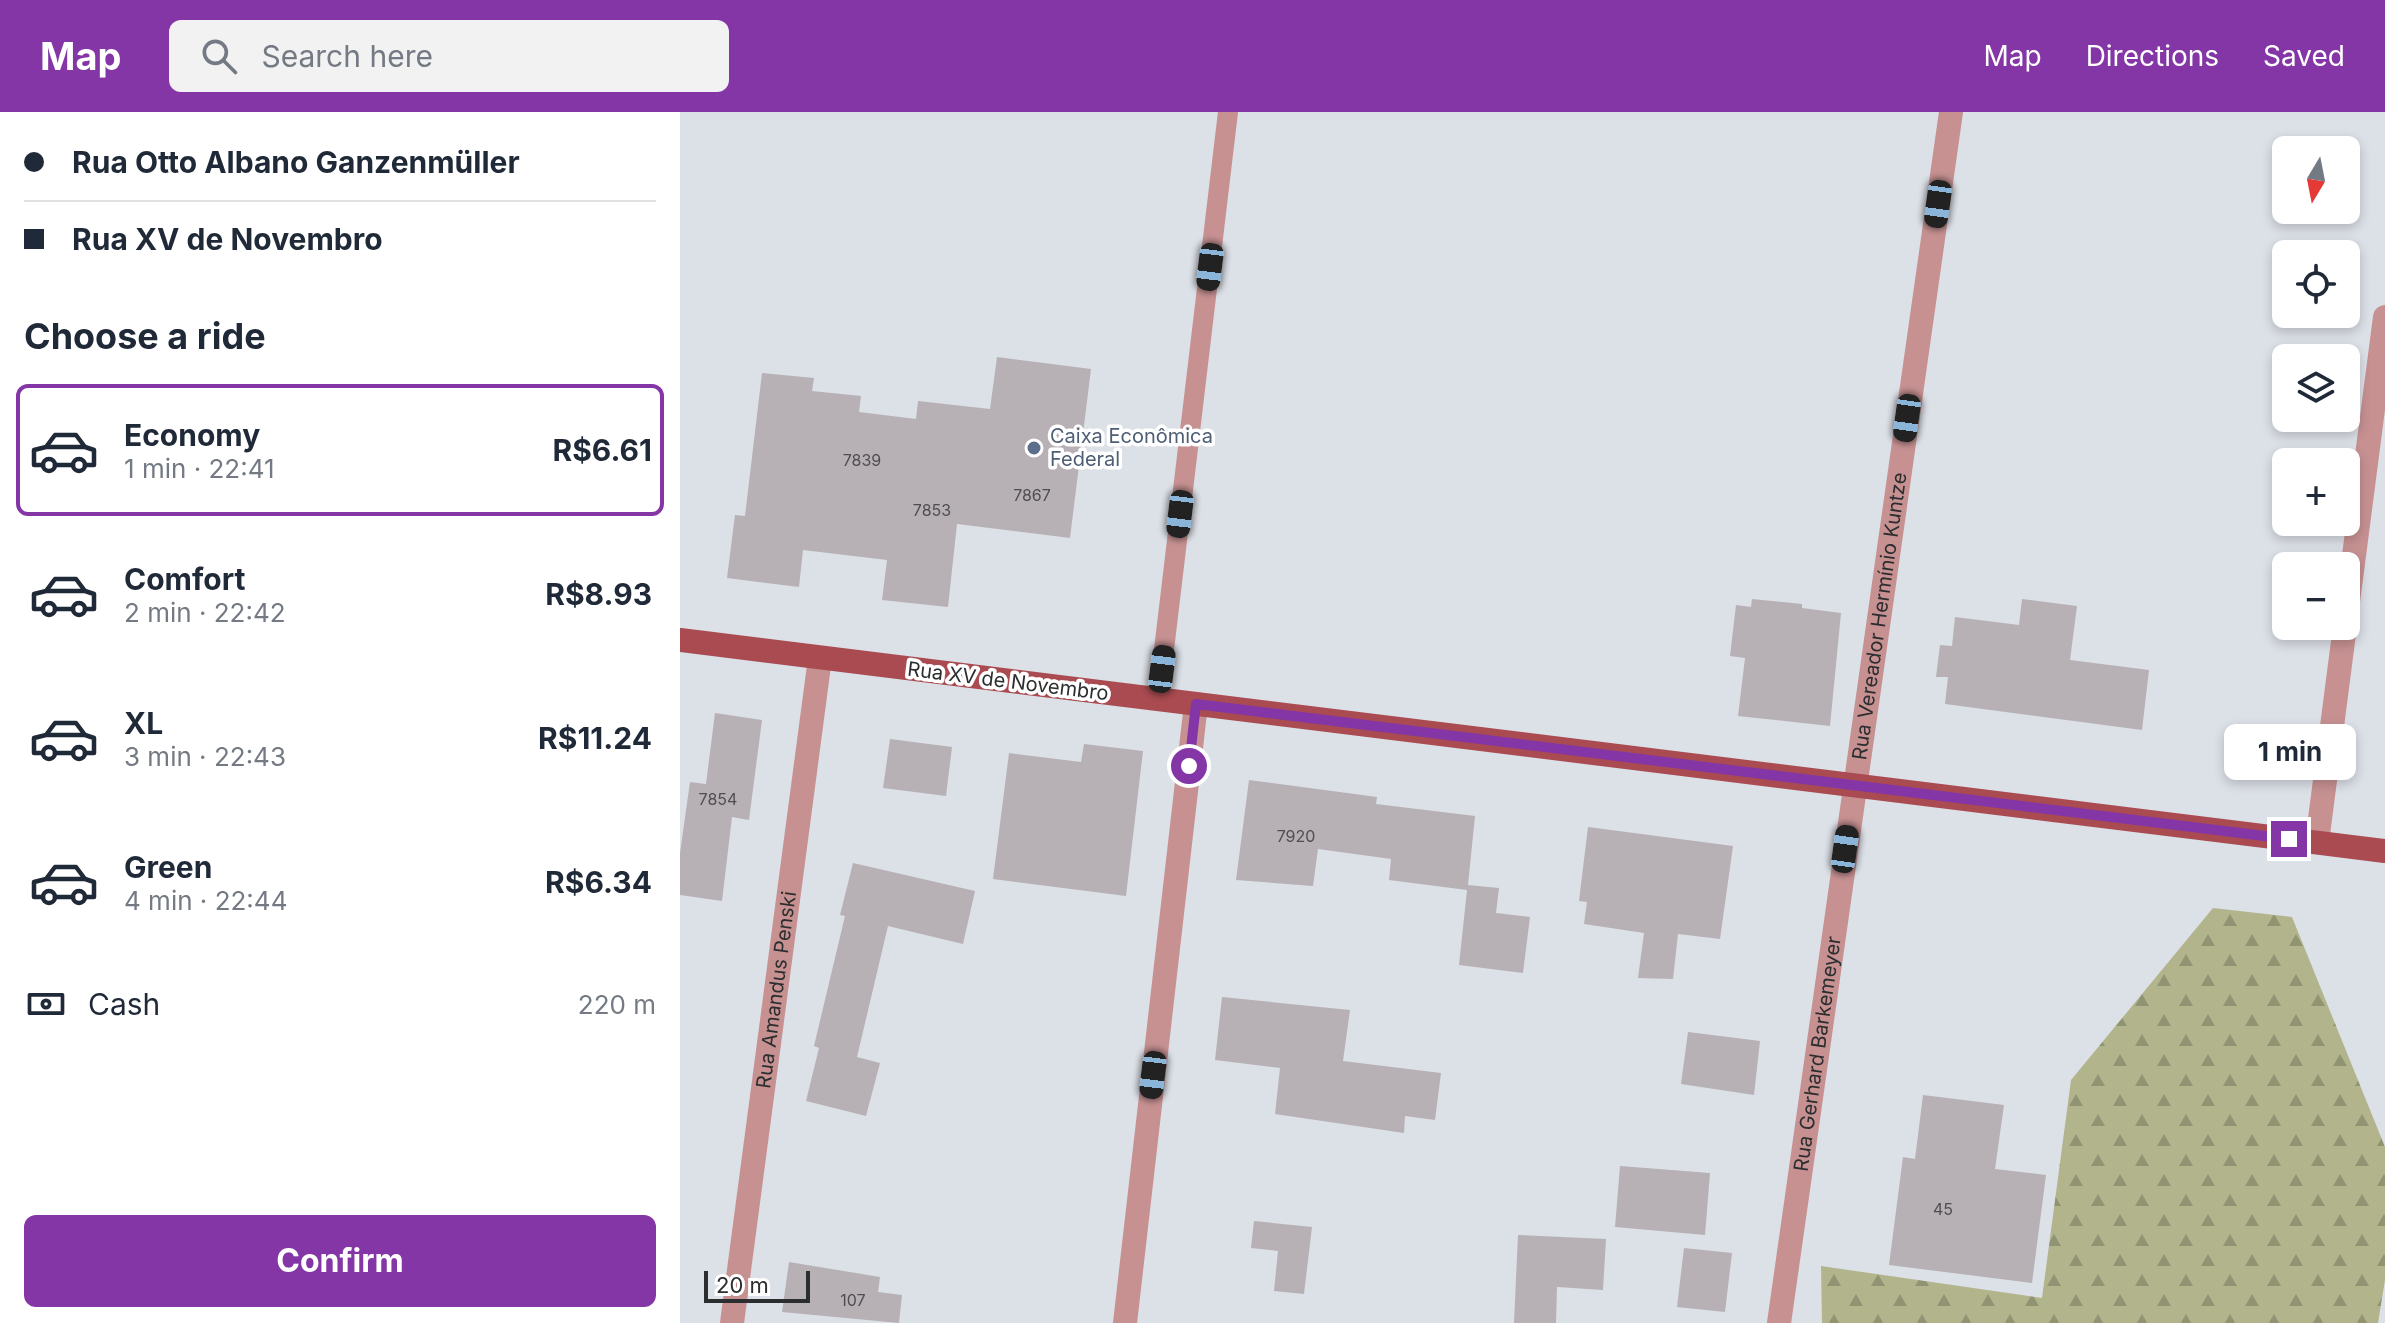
<!DOCTYPE html>
<html lang="en">
<head>
<meta charset="utf-8">
<style>
  :root { --surface:#fff; --page:#f2f2f3; --text:#1f2937; --muted:#747a83; --line:#e0e1e3; --accent:#8536a6 }
  body { margin:0; font-family:Inter,sans-serif; background:var(--page); color:var(--text); height:100vh; display:flex; flex-direction:column; font-size:30px; white-space:nowrap }
  * { box-sizing:border-box; margin:0 }
  p { font-size:26px; color:var(--muted) }
  .icon { flex:none; width:44px; height:44px; fill:none; stroke:currentColor; stroke-width:2; stroke-linecap:round; stroke-linejoin:round }
  .map { position:relative; flex:1; overflow:hidden }
  .details { display:flex; flex-direction:column; background:var(--surface); width:680px }
  .details>* { flex:none }
  .top-card { display:grid; align-content:center; height:176px; padding:0 24px; background:var(--surface) }
  .needle { width:52px; rotate:190deg }
  .buttons { position:absolute; left:1592px; top:24px; display:grid; gap:16px }
  .buttons a { display:grid; place-items:center; width:88px; height:88px; border-radius:12px; background:var(--surface); box-shadow:0 4px 12px #0003; font-size:40px }
  .scale { position:absolute; left:24px; bottom:20px; width:106px; box-sizing:border-box; padding-left:8px; border:4px solid #2b2d2f; border-top:0; font-size:22px; line-height:28px; white-space:nowrap; color:#2b2d2f; -webkit-text-stroke:6px #fff; paint-order:stroke }
  .end { position:absolute; width:36px; height:36px; margin:-18px; border:10px solid #8536a6; background:#fff; box-shadow:0 0 0 4px #fff }
  .from { border-radius:50% }
  .bubble { position:absolute; height:56px; border-radius:12px; background:var(--surface); box-shadow:0 4px 12px #0003; font-size:26px; font-weight:700; line-height:56px; text-align:center }
  .car { position:absolute; width:24px; height:48px; margin:-24px -12px; border-radius:10px; box-shadow:0 0 6px 2px #0007; background:linear-gradient(#222 24%,#8ab4d8 0 40%,#222 0 76%,#8ab4d8 0 86%,#222 0) }
  .top-card b { display:flex; align-items:center; gap:28px; height:76px; font-size:30px }
  .top-card b+b { border-top:2px solid var(--line) }
  .top-card i { width:20px; height:20px; background:var(--text) }
  ul { padding:0; list-style:none }
  li { display:flex; align-items:center; gap:24px; height:132px; margin:0 16px 12px; padding:0 8px; border:4px solid transparent; border-radius:12px }
  li div { flex:1 }
  li b { display:block; font-size:30px }
  li em { font-style:normal; font-weight:700 }
  li.active { border-color:var(--accent) }
  li>.icon { width:72px; height:72px; stroke-width:1.5 }
  h2 { padding:0 24px; font-size:36px; line-height:96px }
  .pay { display:flex; align-items:center; gap:20px; height:88px; padding:0 24px; font-size:30px }
  .pay p { margin-inline-start:auto }
  .primary-button { display:flex; gap:16px; margin-top:auto; padding:16px 24px }
  .primary-button a { flex:1; height:92px; border-radius:12px; background:var(--accent); color:#fff; font-size:32px; font-weight:700; line-height:92px; text-align:center }
  header { display:flex; align-items:center; gap:48px; box-sizing:border-box; height:112px; padding:0 40px; background:var(--accent); color:#fff }
  header strong { font-size:38px }
  nav { display:flex; gap:44px; margin-inline-start:auto; font-size:28px }
  .search { width:560px; height:72px; background:var(--page); display:flex; align-items:center; gap:20px; box-sizing:border-box; padding:0 28px; border-radius:12px; color:var(--muted); font-size:30px }
  main { display:flex; flex:1; min-height:0 }
  .map>svg:first-child { display:block }
</style>
</head>
<body>
<header>
<strong>Map</strong>
<div class="search"><svg class="icon" aria-label="search" viewBox="0 0 24 24"><circle cx="10" cy="10" r="6"/><path d="M15 15l6 6"/></svg>Search here</div>
<nav><a>Map</a><a>Directions</a><a>Saved</a></nav>
</header>
<main>
<section class="details">
<div class="top-card">
<b><i class="from"></i>Rua Otto Albano Ganzenmüller</b>
<b><i></i>Rua XV de Novembro</b>
</div>
<h2>Choose a ride</h2>
<ul>
<li class="active"><svg class="icon" aria-label="car" viewBox="0 0 24 24"><path d="M5 17H2v-5l4-1 3-4h7l3 4 3 1v5h-3M9 17h6M6 11h13"/><circle cx="7" cy="17" r="2"/><circle cx="17" cy="17" r="2"/></svg><div><b>Economy</b><p>1 min · 22:41</p></div><em>R$6.61</em></li>
<li><svg class="icon" aria-label="car" viewBox="0 0 24 24"><path d="M5 17H2v-5l4-1 3-4h7l3 4 3 1v5h-3M9 17h6M6 11h13"/><circle cx="7" cy="17" r="2"/><circle cx="17" cy="17" r="2"/></svg><div><b>Comfort</b><p>2 min · 22:42</p></div><em>R$8.93</em></li>
<li><svg class="icon" aria-label="car" viewBox="0 0 24 24"><path d="M5 17H2v-5l4-1 3-4h7l3 4 3 1v5h-3M9 17h6M6 11h13"/><circle cx="7" cy="17" r="2"/><circle cx="17" cy="17" r="2"/></svg><div><b>XL</b><p>3 min · 22:43</p></div><em>R$11.24</em></li>
<li><svg class="icon" aria-label="car" viewBox="0 0 24 24"><path d="M5 17H2v-5l4-1 3-4h7l3 4 3 1v5h-3M9 17h6M6 11h13"/><circle cx="7" cy="17" r="2"/><circle cx="17" cy="17" r="2"/></svg><div><b>Green</b><p>4 min · 22:44</p></div><em>R$6.34</em></li>
</ul>
<div class="pay"><svg class="icon" aria-label="cash" viewBox="0 0 24 24"><path d="M3 7h18v10H3z"/><circle cx="12" cy="12" r="2"/></svg>Cash<p>220 m</p></div>
<div class="primary-button"><a>Confirm</a></div>
</section>
<div class="map">
<svg width="1705" height="1211" viewBox="0 0 1705 1211">
  <defs>
    <pattern id="forest-firs" width="22" height="20" patternUnits="userSpaceOnUse" patternTransform="scale(2)"><rect width="22" height="20" fill="#b2b58c"/><path d="M5 1l3.5 6h-7zM16 11l3.5 6h-7z" fill="#919473"/></pattern>
  </defs>
  <rect width="100%" height="100%" fill="#dce0e7"/>
  <path fill="url(#forest-firs)" d="M1533 796 1612 805 1705 1035V1168L1698 1211H1142L1141 1154 1362 1186 1391 968Z"/>
  <path fill="#b7b1b6" d="M317 245 411 257 390 426 277 412 268 495 202 488 207 448 123 438 119 475 47 466 55 403 65 404 82 261 134 266 132 279 181 284 179 300 236 307 238 289 310 297Z
    M1072 487 1122 492V496L1161 501 1150 614 1058 604 1065 546 1050 544 1056 493 1071 495Z
    M1342 487 1397 494 1390 548 1469 558 1462 618 1265 592 1268 565H1256L1260 533 1272 534 1275 505 1339 513Z
    M35 601 82 608 69 708 52 705 42 789 0 783V741L10 670 26 672Z
    M210 627 272 635 266 684 203 676Z
    M404 632 463 639 446 784 313 767 329 641 401 650Z
    M569 668 697 685 696 692 795 704 788 773 819 776 816 801 850 805 843 861 779 853 787 778 709 768 711 747 638 737 633 774 556 768Z
    M908 715 1053 734 1040 827 998 822 993 867 958 866 964 821 904 812 907 790 899 789Z
    M173 751 295 779 283 832 208 814 177 945 200 951 186 1004 126 989 139 936 134 934 165 804 160 803Z
    M542 885 670 898 663 949 761 961 755 1008 725 1004 724 1021 595 1002 600 956 535 948Z
    M1008 920 1080 929 1074 983 1001 972Z
    M1243 983 1324 993 1315 1057 1366 1063 1352 1171 1209 1153 1223 1045 1235 1047Z
    M940 1054 1030 1061 1025 1123 935 1115Z
    M574 1109 632 1115 624 1182 594 1179 598 1139 571 1136Z
    M838 1123 926 1127 923 1178 877 1175 876 1211H834Z
    M1004 1136 1052 1141 1045 1200 997 1195Z
    M109 1150 200 1165 198 1180 222 1183 219 1211 102 1200Z"/>
  <g fill="none" stroke-linecap="round" stroke-linejoin="round">
    <path stroke="#c79192" stroke-width="20" d="M478 588 548 0"/>
    <g stroke="#c79192" stroke-width="24">
      <path d="M1666 505 1705 205"/>
      <path d="M1637 730 1665 514"/>
      <path id="s1" d="M52 1211 140 546"/>
      <path d="M445 1211 516 592"/>
      <path id="s2" d="M1099 1211 1271 0"/>
    </g>
    <path stroke="#a94b51" stroke-width="24" d="M0 528 1705 739"/>
  </g>
  <g fill="none" stroke-linecap="round" stroke-linejoin="round">
    <path stroke="#8536a6" stroke-width="10" d="M509 654 516 592 1609 727"/>
  </g>
  <circle fill="#5c6f8a" stroke="#fff" stroke-width="3" cx="354" cy="336" r="8"/>
  <g text-anchor="middle" dominant-baseline="central" stroke-width="7" stroke-linejoin="round" paint-order="stroke">
    <g font-size="16" fill="#4e4e51">
      <text x="182" y="348">7839</text>
      <text x="352" y="383">7867</text>
      <text x="252" y="398">7853</text>
      <text x="38" y="687">7854</text>
      <text x="616" y="724">7920</text>
      <text x="1263" y="1097">45</text>
      <text x="173" y="1188">107</text>
    </g>
    <g font-size="20" fill="#4e5e75" stroke="#fff" text-anchor="start">
      <text x="370" y="324">Caixa Econômica<tspan x="370" dy="23">Federal</tspan></text>
    </g>
    <g font-size="20" fill="#2b2d2f" stroke="#fff">
      <text stroke="none"><textPath href="#s2" startOffset="714">Rua Vereador Hermínio Kuntze</textPath></text>
      <text transform="translate(328 569) rotate(7)">Rua XV de Novembro</text>
      <text stroke="none"><textPath href="#s1" startOffset="336">Rua Amandus Penski</textPath></text>
      <text stroke="none"><textPath href="#s2" startOffset="272">Rua Gerhard Barkemeyer</textPath></text>
    </g>
  </g>
</svg>
<div class="buttons">
<a><svg class="needle" viewBox="-14 -14 28 28"><path d="M0-13l5 13h-10z" fill="#e53935"/><path d="M0 13l5-13h-10z" fill="#747a83"/></svg></a>
<a><svg class="icon" aria-label="locate" viewBox="0 0 24 24"><circle cx="12" cy="12" r="6"/><path d="M12 2v4M12 18v4M2 12h4M18 12h4"/></svg></a>
<a><svg class="icon" aria-label="layers" viewBox="0 0 24 24"><path d="M12 4l9 5-9 5-9-5zM3 14l9 5 9-5"/></svg></a>
<a>+</a>
<a>−</a>
</div>
<div class="scale">20 m</div>
<i class="end from" style="left:509px;top:654px"></i>
<i class="end" style="left:1609px;top:727px"></i>
<div class="bubble" style="left:1544px;top:612px;width:132px">1 min</div>
<i class="car" style="left:1258px;top:92px;rotate:188deg"></i>
<i class="car" style="left:530px;top:155px;rotate:187deg"></i>
<i class="car" style="left:1227px;top:306px;rotate:188deg"></i>
<i class="car" style="left:500px;top:402px;rotate:187deg"></i>
<i class="car" style="left:482px;top:557px;rotate:7deg"></i>
<i class="car" style="left:1165px;top:737px;rotate:8deg"></i>
<i class="car" style="left:473px;top:963px;rotate:187deg"></i>
</div>
</main>
</body>
</html>
